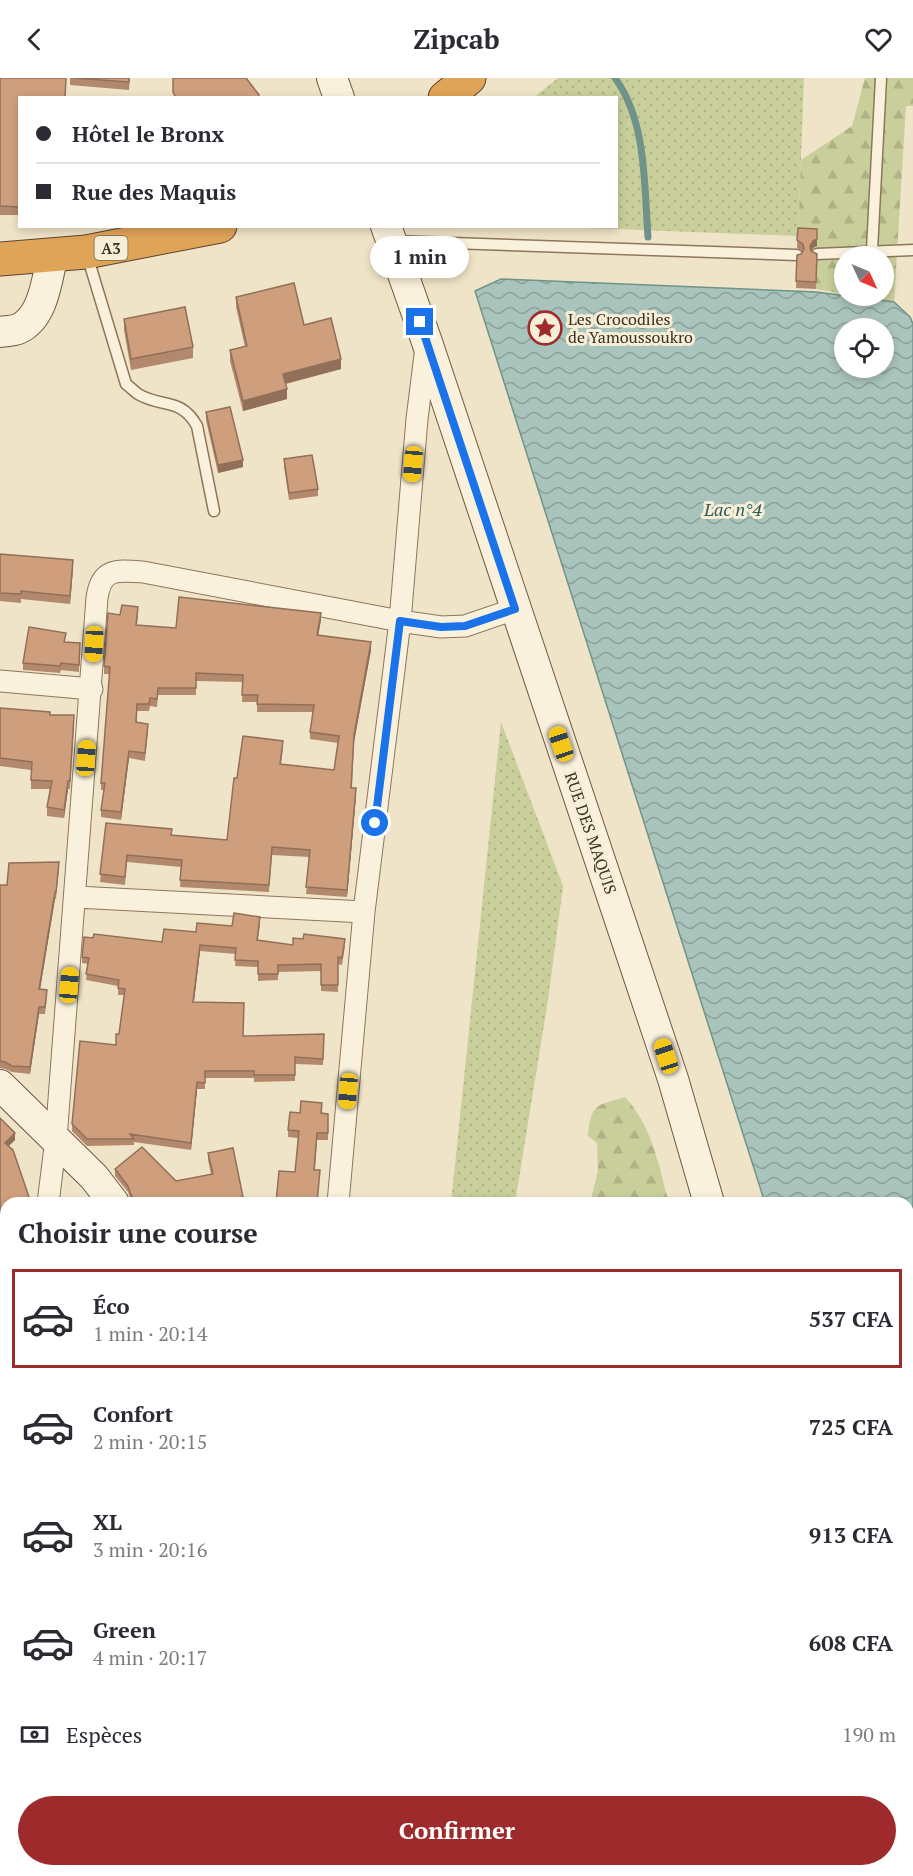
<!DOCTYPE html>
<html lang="fr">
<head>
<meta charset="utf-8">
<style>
  :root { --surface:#fff; --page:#f2f2f3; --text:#2b2b33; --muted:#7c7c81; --line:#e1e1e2; --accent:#9e2a2b }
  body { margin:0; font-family:"PT Serif",serif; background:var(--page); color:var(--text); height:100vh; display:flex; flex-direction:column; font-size:22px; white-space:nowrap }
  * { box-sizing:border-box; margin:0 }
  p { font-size:20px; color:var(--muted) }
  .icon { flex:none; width:33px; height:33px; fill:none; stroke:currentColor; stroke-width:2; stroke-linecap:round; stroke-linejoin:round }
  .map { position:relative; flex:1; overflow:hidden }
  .side { position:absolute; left:0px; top:1119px; width:914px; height:680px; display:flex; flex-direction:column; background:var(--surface); border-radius:18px 18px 0 0; box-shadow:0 3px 9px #0003 }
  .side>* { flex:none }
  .top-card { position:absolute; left:18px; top:18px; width:600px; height:132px; border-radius:0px; box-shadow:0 3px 9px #0003; display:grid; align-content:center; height:132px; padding:0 18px; background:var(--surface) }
  .needle { width:39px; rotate:134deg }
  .tools { position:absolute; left:834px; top:168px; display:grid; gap:12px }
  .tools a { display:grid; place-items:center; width:60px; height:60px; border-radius:50%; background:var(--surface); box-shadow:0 3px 9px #0003; font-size:30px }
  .end { position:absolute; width:27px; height:27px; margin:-14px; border:8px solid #1a73e8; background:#fff; box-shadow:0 0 0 3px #fff }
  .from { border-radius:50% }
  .bubble { position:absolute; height:42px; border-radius:21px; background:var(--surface); box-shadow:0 3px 9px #0003; font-size:20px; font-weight:800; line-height:42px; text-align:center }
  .car { position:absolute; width:18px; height:36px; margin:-18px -9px; border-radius:8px; box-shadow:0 0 4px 2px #0007; background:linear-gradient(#f5c518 24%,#345 0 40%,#f5c518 0 76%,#345 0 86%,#f5c518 0) }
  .top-card b { display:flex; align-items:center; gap:21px; height:57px; font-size:22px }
  .top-card b+b { border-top:2px solid var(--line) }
  .top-card i { width:15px; height:15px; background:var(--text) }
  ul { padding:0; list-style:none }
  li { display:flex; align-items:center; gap:18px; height:99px; margin:0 12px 9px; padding:0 6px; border:3px solid transparent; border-radius:0px }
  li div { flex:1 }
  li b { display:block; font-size:22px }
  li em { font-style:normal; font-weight:800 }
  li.active { border-color:var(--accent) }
  li>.icon { width:54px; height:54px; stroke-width:1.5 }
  h2 { padding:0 18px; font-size:27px; line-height:72px }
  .pay { display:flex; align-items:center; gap:15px; height:66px; padding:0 18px; font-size:22px }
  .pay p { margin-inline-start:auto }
  .button { display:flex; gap:12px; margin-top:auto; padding:12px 18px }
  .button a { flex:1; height:69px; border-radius:36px; background:var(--accent); color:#fff; font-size:24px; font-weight:800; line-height:69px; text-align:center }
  header { display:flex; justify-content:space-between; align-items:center; height:78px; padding:0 18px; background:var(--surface); font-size:27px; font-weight:800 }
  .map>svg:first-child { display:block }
</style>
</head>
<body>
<header><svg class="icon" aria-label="back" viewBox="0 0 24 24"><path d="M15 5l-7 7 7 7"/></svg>Zipcab<svg class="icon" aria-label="heart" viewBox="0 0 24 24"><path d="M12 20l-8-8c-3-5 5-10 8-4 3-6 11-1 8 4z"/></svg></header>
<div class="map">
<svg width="913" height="1798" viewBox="0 0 913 1798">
  <defs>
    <pattern id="grass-dots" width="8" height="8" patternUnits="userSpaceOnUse" patternTransform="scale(1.5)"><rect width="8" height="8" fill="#c9cf9b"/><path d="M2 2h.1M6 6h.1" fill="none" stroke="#aeb285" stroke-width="1.8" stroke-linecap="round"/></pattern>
    <pattern id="forest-firs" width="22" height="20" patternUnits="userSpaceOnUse" patternTransform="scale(1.5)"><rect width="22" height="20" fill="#c9cf9b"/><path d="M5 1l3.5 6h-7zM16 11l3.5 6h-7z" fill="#aeb285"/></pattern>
    <pattern id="water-waves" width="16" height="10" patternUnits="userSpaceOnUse" patternTransform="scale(1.5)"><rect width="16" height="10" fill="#a9c4bc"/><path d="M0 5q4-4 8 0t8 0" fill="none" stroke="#8ba098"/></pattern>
  </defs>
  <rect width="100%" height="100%" fill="#f0e4c8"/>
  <path fill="url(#grass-dots)" d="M558 0H804L798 158 563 149 616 148V20H533Z
    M501 644 563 808 548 922 515 1125H451Z"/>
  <path fill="url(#forest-firs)" d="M865 0H913V28H906L894 224 854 218H884V178H844V216L816 211 817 158H798L801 82 852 48Z
    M625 1019C652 1048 659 1088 669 1125H590L598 1092 597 1065 588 1058C591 1025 596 1028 625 1019Z"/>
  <path fill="url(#water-waves)" stroke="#6f938a" stroke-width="1.5" fill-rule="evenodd" d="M501 201 816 214 894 224 910 239 913 246V1729L908 1707V1125H765L475 213ZM844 250H884V290H844Z"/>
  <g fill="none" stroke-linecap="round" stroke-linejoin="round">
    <path stroke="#6f938a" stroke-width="7" d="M615 0C647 44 644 107 648 159"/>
    <g stroke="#8d765c" stroke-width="13">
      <path id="lane" d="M394 163 797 177
        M872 172 881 0
        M817 176 913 172
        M87 177 126 306C130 309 134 313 138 316 161 330 181 319 197 348L214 433"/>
    </g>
    <g stroke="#8d765c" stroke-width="23">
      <path id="street" d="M0 603 92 611
        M76 819 364 834
        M48 1125 56 1061 97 520C101 490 117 492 143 494L400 543 441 549 465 548 515 531
        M338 1125 364 834 400 543 417 341 426 269
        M0 1321H6
        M0 1425 6 1426
        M0 1714 6 1715"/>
    </g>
    <g stroke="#6f573f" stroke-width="32">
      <path id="secondary" d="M332 0 339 20
        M386 148 427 264 673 1001 709 1125
        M0 254C6 253 13 253 18 251 44 240 47 200 53 176
        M0 1007 94 1099 114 1125
        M870 1792 871 1798
        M298 1798V1792"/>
    </g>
    <g stroke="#5b4430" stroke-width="35">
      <path id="highway" d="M445 20 469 0
        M0 181 86 174 220 148"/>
    </g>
    <use href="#lane" stroke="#faf1dc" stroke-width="10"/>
    <use href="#street" stroke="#faf1dc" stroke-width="21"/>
    <use href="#secondary" stroke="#faf1dc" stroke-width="30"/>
    <use href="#highway" stroke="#e0a458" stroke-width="33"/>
  </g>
  <path fill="#b2896c" d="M0 0 20 20V137H0Z
    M70 0H130L129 12 70 7Z
    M798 150 817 151V168L813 170 811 173 817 176 816 211 796 210 797 177 801 176 803 173 797 170Z
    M236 219 304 247 341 291 286 306 287 321 243 333 230 283V272L245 269 236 229Z
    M124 241 193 269V280L131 292 124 252Z
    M206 334 243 389 218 395 206 342Z
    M284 381 318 411V418L289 422 284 388Z
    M0 476 73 490 70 526 21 521V525L0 523Z
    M120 537H138L137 547 176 550 321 542 318 557 371 572 354 664 352 710 356 718 347 819 306 816 309 779 272 777 269 814 180 809 181 789 127 784 125 807 100 804 106 745 172 757 227 762 237 700 283 671 281 686 334 692 338 665 310 661V654L313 634H257V624H242L243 604 196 603V617H158L157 629 150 628 149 633H137V644L148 653 145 683 129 680 121 742 101 739V732L104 712H101V705L110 596H104V588Z
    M65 564 80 573 79 594 61 592 60 595 23 592V585Z
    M0 630 50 637 74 646 70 711H68L64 740 47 738V729L50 711H31V692L0 688Z
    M59 791 56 821H55L40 911 47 919 45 936H39L30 996 12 994 5 991 0 990V807H7Z
    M260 846 258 862 293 867 345 868 342 887 338 886V914L321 913V893L278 894V902L258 903V889L235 888 236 876 200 873 194 924 243 958 324 956 323 987 295 986V1003L254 1004V1000H205V1011H197L191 1072 134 1064V1067L87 1068 72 1053V1046L116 967 119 956 125 917H118V908L86 902 88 886 82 885V879L93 860 162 864 196 854 232 848Z
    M300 1035 328 1036V1062H317L315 1092 320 1099 295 1094 298 1060 288 1059V1052Z
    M0 1040 15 1062 9 1068 6 1125V1304H0Z
    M208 1075 243 1125H132L128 1114 115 1098V1091L176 1103 211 1096 208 1082Z
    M0 1326H6V1414H0Z
    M0 1431H6V1624H0V1570H1L3 1544 0 1543Z
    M0 1650H6V1703L0 1702Z"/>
  <path fill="#916f58" d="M817 161V168L813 170 810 176V168L813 163Z
    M341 281V291L283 306V296Z
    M287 311V321L243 333V323Z
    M243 382V389L218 395V387Z
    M73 482V490L70 526V518Z
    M321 535V542L317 564V557Z
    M371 564V572L354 664V657Z
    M129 673V680L121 742V734Z
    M68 703V711L64 740V732Z
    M356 710V718L347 819V812Z
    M55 814V821L39 918V911Z
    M200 867V873L193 931V924Z
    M39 929V936L30 996V989Z
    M197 1004V1011L191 1072V1065Z
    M15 1055V1062L5 1071V1065Z
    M243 1119V1125H214Z
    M255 1792H262L255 1798H249Z"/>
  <path fill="#cf9f7d" stroke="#916f58" stroke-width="1.5" d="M0 0H66L65 20H20V129L0 128Z
    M73 0H129V4Z
    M173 0H246L259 17 258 20H176L173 14Z
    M798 150 817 151V161L813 163 810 168 811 173 817 176 816 204 796 203 797 177 801 176 804 171 803 166 797 162Z
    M294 205 304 247 331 240 341 281 283 296 287 311 243 323 230 272 247 268 236 219Z
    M185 229 193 269 131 281 124 241Z
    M230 329 243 382 218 387 206 334Z
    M312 377 318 411 289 415 284 381Z
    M0 476 73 482 70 518 21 513V516L0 515Z
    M179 519 321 535 317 557 371 564 354 657 351 710H356L347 812 306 809 310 772 272 769 269 807 180 802 182 782 127 777 125 799 100 796 106 745 172 751 171 757 227 762 234 700H237L243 658 283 663 280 686 334 692 339 658 310 654 314 627 257 626 258 617H242L243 597 196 595V610H158L157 621 150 620 149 626H137L136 644 148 646 145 675 129 673 121 734 101 732 105 705H101L110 589 104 588 108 535 120 537 122 527 138 529 136 547 176 550Z
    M29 549 66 555 64 564 80 565 79 587 61 585 60 588 23 585Z
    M0 630 50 634V637H74L70 703H68L64 732 47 729 52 703 31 702 32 684 0 680Z
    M59 784 56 814H55L39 911 47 912 45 929H39L30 989 12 988 5 984 0 983V807H7L9 785Z
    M234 835 260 839 257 862 293 867V860L303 861 304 856 345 861 342 880 338 879V907H321V886L278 887V896H258V883L235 882 236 870 200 867 193 924 244 925 243 958 324 956 323 981 295 979V997H254V993H205V1005L197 1004 191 1065 130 1056 134 1061H87L72 1046 80 963 116 967V956H119L125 911 118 910 119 902 86 896 89 880 82 879 84 859 93 860 94 856 162 864 164 851 196 854 197 845 232 848Z
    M301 1023 322 1025 321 1035 328 1036V1055H317L314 1092H320L317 1125H276L279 1093 295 1094 299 1053 288 1052 290 1034 300 1035Z
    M0 1040 15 1055 5 1065 13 1072 31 1125H6V1297H0Z
    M142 1069 176 1103 213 1096 208 1075 233 1070 243 1119 214 1125H137L131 1117 128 1108 115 1091Z
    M0 1326H6V1407H0Z
    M0 1431H6V1617H0V1570H1L4 1537 0 1536Z
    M0 1650H6V1696L0 1695Z
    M0 1720 6 1721V1792H61L60 1798H0Z
    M126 1792H214L213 1798H126Z
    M229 1792H255L249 1798H223Z
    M340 1792H379V1798H339Z
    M445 1792H494V1798H444Z
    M545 1792H798V1798H545Z"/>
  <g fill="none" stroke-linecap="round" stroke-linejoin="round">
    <path stroke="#1a73e8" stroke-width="8" d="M375 745 400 543 441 549 465 548 515 531 420 244"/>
  </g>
  <defs>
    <g id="sight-ring" transform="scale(1.725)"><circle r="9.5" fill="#f7eed8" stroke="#9e2a2b" stroke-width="1.5"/><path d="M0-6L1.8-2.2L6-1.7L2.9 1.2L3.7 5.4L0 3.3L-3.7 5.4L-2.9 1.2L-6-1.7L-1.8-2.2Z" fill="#9e2a2b"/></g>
  </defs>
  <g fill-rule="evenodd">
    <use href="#sight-ring" x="545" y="250"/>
  </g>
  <g text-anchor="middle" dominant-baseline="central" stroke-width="6" stroke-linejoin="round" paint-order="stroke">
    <rect fill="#f7eed8" stroke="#756857" stroke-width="1.5" x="94.5" y="158" width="33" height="24" rx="4.5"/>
    <g font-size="15" font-weight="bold" fill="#3d2e20">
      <text x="111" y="170">A3</text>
    </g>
    <g font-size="16" fill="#3d2e20" stroke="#f7eed8" text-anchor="start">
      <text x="568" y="241">Les Crocodiles<tspan x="568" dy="18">de Yamoussoukro</tspan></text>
    </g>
    <g font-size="16" fill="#3d2e20" stroke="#f7eed8">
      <text transform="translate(591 755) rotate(71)">RUE DES MAQUIS</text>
    </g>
    <g font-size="18" font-style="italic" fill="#2f5d5a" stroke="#f7eed8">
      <text x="733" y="431">Lac n°4</text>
    </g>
  </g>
</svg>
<div class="tools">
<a><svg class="needle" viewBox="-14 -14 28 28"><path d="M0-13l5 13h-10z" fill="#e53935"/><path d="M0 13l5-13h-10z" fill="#7c7c81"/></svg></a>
<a><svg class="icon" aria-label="locate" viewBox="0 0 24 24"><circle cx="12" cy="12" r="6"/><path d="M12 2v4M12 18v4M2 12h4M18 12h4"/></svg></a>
</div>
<i class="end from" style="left:375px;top:745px"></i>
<i class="end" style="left:420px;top:244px"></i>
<div class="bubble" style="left:370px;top:158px;width:99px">1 min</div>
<i class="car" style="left:413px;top:386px;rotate:185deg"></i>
<i class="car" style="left:94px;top:566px;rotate:183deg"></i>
<i class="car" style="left:561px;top:666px;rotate:341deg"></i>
<i class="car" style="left:86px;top:680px;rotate:4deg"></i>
<i class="car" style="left:69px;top:907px;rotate:5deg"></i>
<i class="car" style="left:666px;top:978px;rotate:342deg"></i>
<i class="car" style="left:348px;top:1013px;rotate:185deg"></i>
<div class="top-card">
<b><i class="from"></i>Hôtel le Bronx</b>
<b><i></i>Rue des Maquis</b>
</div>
<section class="side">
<h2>Choisir une course</h2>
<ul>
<li class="active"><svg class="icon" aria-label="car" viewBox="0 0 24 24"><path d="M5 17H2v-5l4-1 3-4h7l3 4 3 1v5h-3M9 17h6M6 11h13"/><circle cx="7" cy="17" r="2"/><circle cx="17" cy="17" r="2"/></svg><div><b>Éco</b><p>1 min · 20:14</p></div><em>537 CFA</em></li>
<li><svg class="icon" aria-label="car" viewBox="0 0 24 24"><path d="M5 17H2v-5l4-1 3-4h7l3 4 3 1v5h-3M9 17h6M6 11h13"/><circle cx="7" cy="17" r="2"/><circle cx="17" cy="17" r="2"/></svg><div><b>Confort</b><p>2 min · 20:15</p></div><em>725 CFA</em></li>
<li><svg class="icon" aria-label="car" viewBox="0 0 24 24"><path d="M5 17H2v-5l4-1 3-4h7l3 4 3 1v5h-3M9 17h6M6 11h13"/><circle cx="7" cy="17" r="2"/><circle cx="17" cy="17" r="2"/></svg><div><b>XL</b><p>3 min · 20:16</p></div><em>913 CFA</em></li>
<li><svg class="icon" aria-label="car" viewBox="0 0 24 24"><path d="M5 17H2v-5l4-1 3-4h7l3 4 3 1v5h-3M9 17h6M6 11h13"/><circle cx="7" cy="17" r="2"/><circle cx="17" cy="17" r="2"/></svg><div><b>Green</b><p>4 min · 20:17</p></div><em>608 CFA</em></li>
</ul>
<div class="pay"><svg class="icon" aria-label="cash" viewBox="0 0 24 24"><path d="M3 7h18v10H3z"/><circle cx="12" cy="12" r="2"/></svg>Espèces<p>190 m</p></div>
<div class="button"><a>Confirmer</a></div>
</section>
</div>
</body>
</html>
